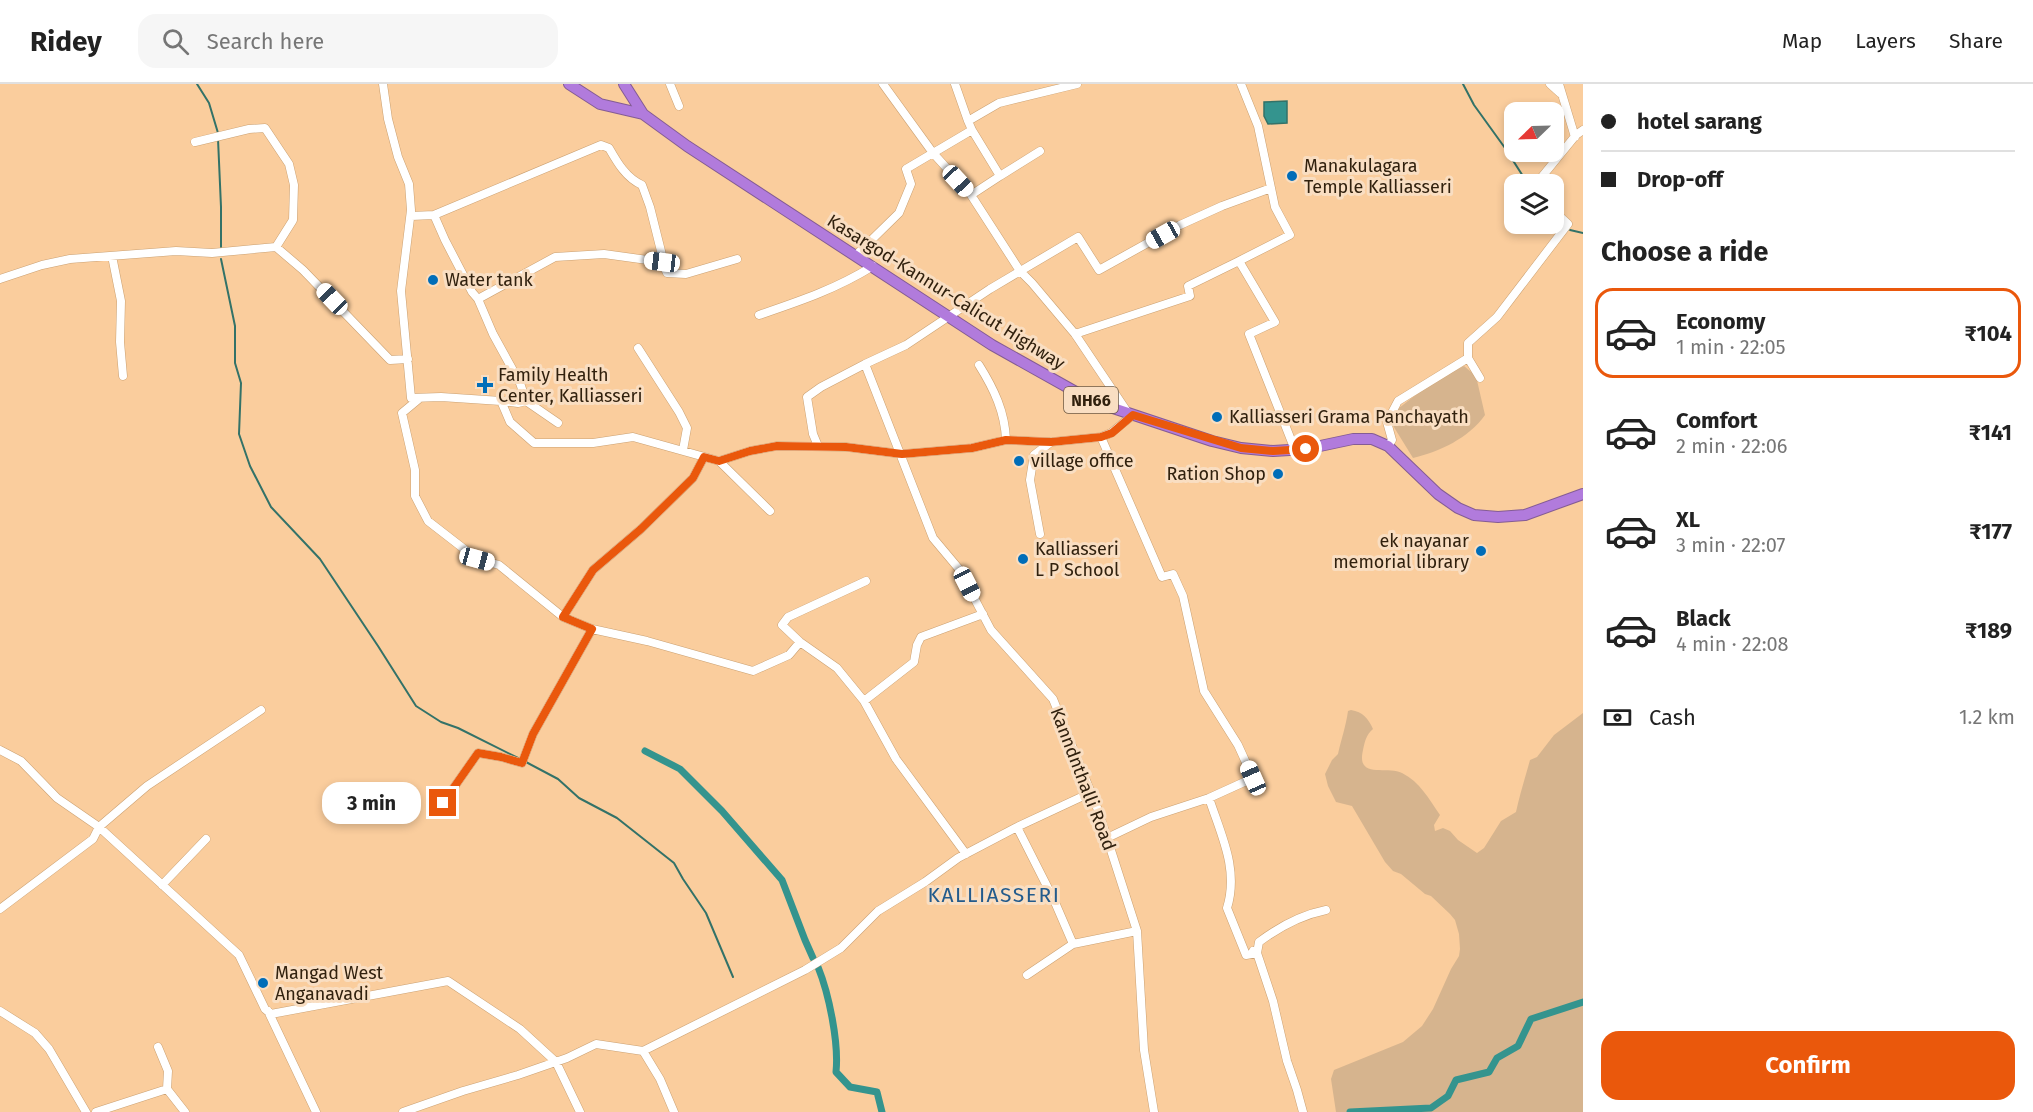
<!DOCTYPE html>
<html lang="en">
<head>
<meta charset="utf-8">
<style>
  :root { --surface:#fff; --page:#f6f6f6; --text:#222; --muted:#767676; --line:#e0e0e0; --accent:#ea580c }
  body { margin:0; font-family:"Fira Sans",sans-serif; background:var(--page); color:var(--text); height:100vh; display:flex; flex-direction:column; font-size:22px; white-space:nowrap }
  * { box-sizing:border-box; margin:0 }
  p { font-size:20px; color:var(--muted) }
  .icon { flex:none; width:33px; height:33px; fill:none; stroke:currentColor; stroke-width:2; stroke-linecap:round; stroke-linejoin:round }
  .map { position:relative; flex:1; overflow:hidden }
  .details { display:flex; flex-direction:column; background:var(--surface); width:450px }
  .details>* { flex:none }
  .guide { display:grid; align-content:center; height:132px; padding:0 18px; background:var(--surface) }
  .needle { width:39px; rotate:247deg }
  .controls { position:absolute; left:1504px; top:18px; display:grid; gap:12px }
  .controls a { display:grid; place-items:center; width:60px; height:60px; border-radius:12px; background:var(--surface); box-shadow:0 3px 9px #0003; font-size:30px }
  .end { position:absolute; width:27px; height:27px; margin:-14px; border:8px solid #ea580c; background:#fff; box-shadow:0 0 0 3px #fff }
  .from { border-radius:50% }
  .bubble { position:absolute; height:42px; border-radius:18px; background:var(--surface); box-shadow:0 3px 9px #0003; font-size:20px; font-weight:700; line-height:42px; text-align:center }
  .car { position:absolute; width:18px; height:36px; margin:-18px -9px; border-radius:8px; box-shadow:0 0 4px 2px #0007; background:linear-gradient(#fff 24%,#345 0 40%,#fff 0 76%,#345 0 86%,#fff 0) }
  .guide b { display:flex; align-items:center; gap:21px; height:57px; font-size:22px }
  .guide b+b { border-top:2px solid var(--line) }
  .guide i { width:15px; height:15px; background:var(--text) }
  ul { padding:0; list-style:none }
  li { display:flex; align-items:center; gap:18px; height:90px; margin:0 12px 9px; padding:0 6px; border:3px solid transparent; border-radius:18px }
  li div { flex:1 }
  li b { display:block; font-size:22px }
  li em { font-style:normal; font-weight:700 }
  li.selected { border-color:var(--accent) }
  li>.icon { width:54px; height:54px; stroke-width:1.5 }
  h2 { padding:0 18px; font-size:27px; line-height:72px }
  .pay { display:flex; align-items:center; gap:15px; height:66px; padding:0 18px; font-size:22px }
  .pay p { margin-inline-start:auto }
  .cta { display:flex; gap:12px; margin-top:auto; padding:12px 18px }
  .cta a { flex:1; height:69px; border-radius:18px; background:var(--accent); color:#fff; font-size:24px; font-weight:700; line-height:69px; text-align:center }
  header { display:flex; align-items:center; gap:36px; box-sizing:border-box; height:84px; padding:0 30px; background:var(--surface); border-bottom:2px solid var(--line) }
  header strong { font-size:28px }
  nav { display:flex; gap:33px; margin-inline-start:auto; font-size:21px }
  .search { width:420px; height:54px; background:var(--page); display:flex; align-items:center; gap:15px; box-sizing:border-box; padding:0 21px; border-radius:18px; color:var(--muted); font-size:22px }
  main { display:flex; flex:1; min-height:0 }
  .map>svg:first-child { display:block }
</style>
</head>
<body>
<header>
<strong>Ridey</strong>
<div class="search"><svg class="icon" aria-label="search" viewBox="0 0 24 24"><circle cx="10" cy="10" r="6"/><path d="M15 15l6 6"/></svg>Search here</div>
<nav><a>Map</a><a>Layers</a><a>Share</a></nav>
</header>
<main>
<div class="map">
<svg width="1583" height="1028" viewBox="0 0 1583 1028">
  <rect width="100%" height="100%" fill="#facd9d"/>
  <path fill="#d6b48e" d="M1464 282 1476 292 1485 331C1469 354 1439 368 1413 374L1392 340 1395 327C1417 310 1439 293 1464 282Z
    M1351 626C1363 628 1368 634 1373 645 1366 651 1365 657 1363 666 1356 696 1387 681 1402 689 1420 698 1429 715 1440 731L1434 741 1435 747 1443 744 1450 747 1458 756 1477 769 1484 764 1501 737 1516 728C1520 710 1525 694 1530 676L1537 673 1554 651 1583 629V1028H1336L1331 995 1334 986 1403 958 1422 942 1433 925 1451 885 1459 872 1460 865 1459 850 1455 836 1450 830 1431 812 1425 810 1401 790 1393 787 1385 778 1352 722 1336 718 1328 702 1325 690 1332 676 1338 670C1341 656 1346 642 1348 627Z"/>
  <path fill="#34948e" stroke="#337268" stroke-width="1.5" d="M1287 17V39L1268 40 1264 32V18Z"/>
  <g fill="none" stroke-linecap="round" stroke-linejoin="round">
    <path stroke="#337268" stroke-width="2" d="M197 0 209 19 218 49
      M1463 0 1474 21 1505 64 1528 100
      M218 55 221 123V163
      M1554 135 1560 141
      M1570 146 1583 149
      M221 175 235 242V279L241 299 239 350 250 382 271 423 320 475 378 562 416 622 441 638 458 644 518 674
      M526 678 558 695 579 714 617 734 674 779 683 795 706 829 733 893"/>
    <path stroke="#34948e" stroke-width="7" d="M645 667 680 685 722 727 782 796 805 856 813 874
      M818 883C829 910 839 959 836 988L850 1003 877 1008 882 1028
      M1350 1028 1431 1024 1448 1012 1456 996 1489 988 1497 974 1518 962 1531 935 1583 918"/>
    <g stroke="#cba172" stroke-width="9">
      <path id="minor" d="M383 0 388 35 398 73 409 100 411 126 401 207 411 314 441 313 501 317 510 338 534 359H593L633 353 719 377 750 367 777 362 846 363 902 370 972 364 1006 356 1051 358 1101 353 1111 349 1133 331
        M670 0 679 22
        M883 0 933 69 971 111
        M955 0 968 37
        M1241 0 1258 42 1275 123 1290 151 1239 177 1275 238 1249 250 1295 366
        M1550 0 1560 9
        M1559 0 1575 53
        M972 46 1000 92 971 111 1020 187 1032 199 1075 250 1128 329
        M195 58 249 45 265 44 289 80 294 101 293 136 276 163
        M1000 92 1040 67
        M1536 100 1576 51 1583 46
        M434 131 445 156 472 208 478 215 493 250 520 299 526 317 558 339
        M411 132 434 131 601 61 609 64C617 78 626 94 642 101L650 123 662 171V178L667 189 686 190 737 175
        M856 171 899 129 911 100 906 85 972 46 968 37 999 19 1077 0
        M112 172 121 217 120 258 123 292
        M0 195 42 181 70 175 176 167 212 169 276 163 303 186 390 276 408 275
        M478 215 555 173 604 170 662 178
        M759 231C800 217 836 205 873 182
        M1075 250 1190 212 1188 202 1239 177
        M638 264 679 328 687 344 683 366
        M1468 274 1480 294
        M979 281C994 305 1005 328 1006 356
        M420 314 402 329 415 386V412L428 437 477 475 499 481 563 533 592 545 647 557 753 587 789 571 800 558
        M501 317 518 319 526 317
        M1101 353 1162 493 1173 490 1183 512 1204 607 1238 661 1253 694 1209 714C1221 751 1239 785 1227 824L1246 871 1257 869 1273 917 1287 977 1297 1006 1303 1028
        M818 362 813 350 807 313 821 303 865 280
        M1388 362 1392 356 1387 338 1398 317 1468 274V259L1497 233 1568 140 1554 127
        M719 377 770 427
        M1040 450 1030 396 1034 371 1051 358
        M866 497 788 533 782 541 800 558 837 584 864 617 896 675 966 770
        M563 533 593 486 641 445 693 394 704 373
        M864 617 914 578 917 561 921 553 983 530
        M0 666 21 677 57 714 99 743 239 871 265 925 271 930 448 897 520 945 556 978 580 1028
        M443 719 478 669 501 673 522 679 533 650 592 545
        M1017 743 1092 708
        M1107 754 1151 733 1209 714
        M162 801 206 755
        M0 825 93 755 99 743 147 702 261 626
        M1137 847 1098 726 1053 615 991 546 959 485 933 454 865 280 906 261 990 205 1078 153 1099 186 1180 141 1222 122 1271 104
        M1253 867 1257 869 1259 858C1279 843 1301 831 1326 826
        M1027 891 1073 860
        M0 927 35 949 49 965 86 1028
        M268 927 316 1028
        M158 963 168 987 167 1005
        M643 967 660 995 674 1028
        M96 1028 167 1005 185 1028
        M403 1028 463 1007 518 991 567 974 596 960 643 967 805 886 841 864 878 827 925 798 958 774 1017 743 1054 816 1073 860 1137 847 1144 966 1154 1028"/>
    </g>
    <g stroke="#845c94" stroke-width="12">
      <path id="highway" d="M569 0 600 20 643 30
        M624 0 643 30 687 62 992 261 1092 317 1212 357 1241 364 1273 367 1306 365 1353 355H1372L1388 362 1438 410 1458 424 1474 431 1498 433 1525 431 1583 410"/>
    </g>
    <use href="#minor" stroke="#fff" stroke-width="8"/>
    <use href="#highway" stroke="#b17bdc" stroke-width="10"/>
  </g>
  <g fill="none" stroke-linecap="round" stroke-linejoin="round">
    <path stroke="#ea580c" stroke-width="8" d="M443 719 478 669 501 673 522 679 533 650 592 545 563 533 593 486 641 445 693 394 704 373 719 377 750 367 777 362 846 363 902 370 972 364 1006 356 1051 358 1101 353 1112 349 1133 331 1241 364 1273 367 1306 365"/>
  </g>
  <g fill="#006db8" stroke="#f9dec2" stroke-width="2">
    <circle cx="1292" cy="92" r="6"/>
    <circle cx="433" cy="196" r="6"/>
    <path d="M482 292h6v6h6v6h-6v6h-6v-6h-6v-6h6z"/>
    <circle cx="1217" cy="333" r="6"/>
    <circle cx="1019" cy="377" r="6"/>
    <circle cx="1278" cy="390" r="6"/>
    <circle cx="1481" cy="467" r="6"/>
    <circle cx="1023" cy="475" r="6"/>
    <circle cx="263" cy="899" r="6"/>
  </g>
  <g text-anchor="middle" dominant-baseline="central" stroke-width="6" stroke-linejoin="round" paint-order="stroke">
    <rect fill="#f9dec2" stroke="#6d5a44" stroke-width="1.5" x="1064" y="303" width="54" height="26" rx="4.5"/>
    <g font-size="16" font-weight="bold" fill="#31210e">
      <text x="1091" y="316">NH66</text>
    </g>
    <g font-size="18" fill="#31210e" stroke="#f9dec2" text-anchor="start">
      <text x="1304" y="82">Manakulagara<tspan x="1304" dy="21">Temple Kalliasseri</tspan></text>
      <text x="445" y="196">Water tank</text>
      <text x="498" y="291">Family Health<tspan x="498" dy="21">Center, Kalliasseri</tspan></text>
      <text x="1229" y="333">Kalliasseri Grama Panchayath</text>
      <text x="1031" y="377">village office</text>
      <text x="1266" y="390" text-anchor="end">Ration Shop</text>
      <text x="1469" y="457" text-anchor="end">ek nayanar<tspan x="1469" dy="21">memorial library</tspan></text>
      <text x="1035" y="465">Kalliasseri<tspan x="1035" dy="21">L P School</tspan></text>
      <text x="275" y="889">Mangad West<tspan x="275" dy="21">Anganavadi</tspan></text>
    </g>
    <g font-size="18" fill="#31210e" stroke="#f9dec2">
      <text transform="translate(946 208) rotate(32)">Kasargod-Kannur-Calicut Highway</text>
      <text transform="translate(1083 695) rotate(69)">Kanndnthalli Road</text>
    </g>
    <g font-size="21" letter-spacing="1.5" fill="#235b8c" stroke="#f9dec2">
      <text x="994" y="811">KALLIASSERI</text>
    </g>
  </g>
</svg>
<div class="controls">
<a><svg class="needle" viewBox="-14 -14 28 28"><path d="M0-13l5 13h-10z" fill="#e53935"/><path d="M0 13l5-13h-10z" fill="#767676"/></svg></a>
<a><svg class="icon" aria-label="layers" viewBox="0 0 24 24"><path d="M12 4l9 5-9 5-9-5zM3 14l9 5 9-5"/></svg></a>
</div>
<i class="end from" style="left:1306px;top:365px"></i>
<i class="end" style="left:443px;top:719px"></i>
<div class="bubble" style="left:322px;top:698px;width:99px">3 min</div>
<i class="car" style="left:958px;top:97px;rotate:137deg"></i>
<i class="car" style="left:1163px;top:151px;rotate:241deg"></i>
<i class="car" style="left:662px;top:178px;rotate:277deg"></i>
<i class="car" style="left:332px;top:215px;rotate:316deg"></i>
<i class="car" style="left:477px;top:475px;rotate:105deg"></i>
<i class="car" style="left:967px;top:500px;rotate:153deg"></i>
<i class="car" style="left:1253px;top:694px;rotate:336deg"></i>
</div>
<section class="details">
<div class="guide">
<b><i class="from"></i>hotel sarang</b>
<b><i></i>Drop-off</b>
</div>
<h2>Choose a ride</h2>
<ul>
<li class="selected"><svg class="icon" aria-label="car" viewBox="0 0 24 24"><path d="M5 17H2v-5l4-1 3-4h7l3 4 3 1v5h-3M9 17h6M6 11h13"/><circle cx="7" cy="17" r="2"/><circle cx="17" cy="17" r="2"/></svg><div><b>Economy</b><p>1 min · 22:05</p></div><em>₹104</em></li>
<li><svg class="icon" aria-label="car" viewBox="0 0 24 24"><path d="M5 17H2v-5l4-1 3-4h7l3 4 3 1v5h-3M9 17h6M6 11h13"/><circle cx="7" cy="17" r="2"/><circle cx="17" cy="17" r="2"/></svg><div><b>Comfort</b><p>2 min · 22:06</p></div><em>₹141</em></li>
<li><svg class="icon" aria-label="car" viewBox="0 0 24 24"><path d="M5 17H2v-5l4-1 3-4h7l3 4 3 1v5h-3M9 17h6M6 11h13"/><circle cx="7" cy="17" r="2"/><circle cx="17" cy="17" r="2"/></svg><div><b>XL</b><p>3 min · 22:07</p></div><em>₹177</em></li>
<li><svg class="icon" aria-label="car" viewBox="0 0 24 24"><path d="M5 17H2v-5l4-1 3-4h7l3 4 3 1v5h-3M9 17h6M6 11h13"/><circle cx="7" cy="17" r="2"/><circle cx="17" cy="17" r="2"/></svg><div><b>Black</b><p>4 min · 22:08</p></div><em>₹189</em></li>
</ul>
<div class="pay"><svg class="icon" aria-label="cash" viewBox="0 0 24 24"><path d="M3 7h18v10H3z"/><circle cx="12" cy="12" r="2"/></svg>Cash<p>1.2 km</p></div>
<div class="cta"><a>Confirm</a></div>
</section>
</main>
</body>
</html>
